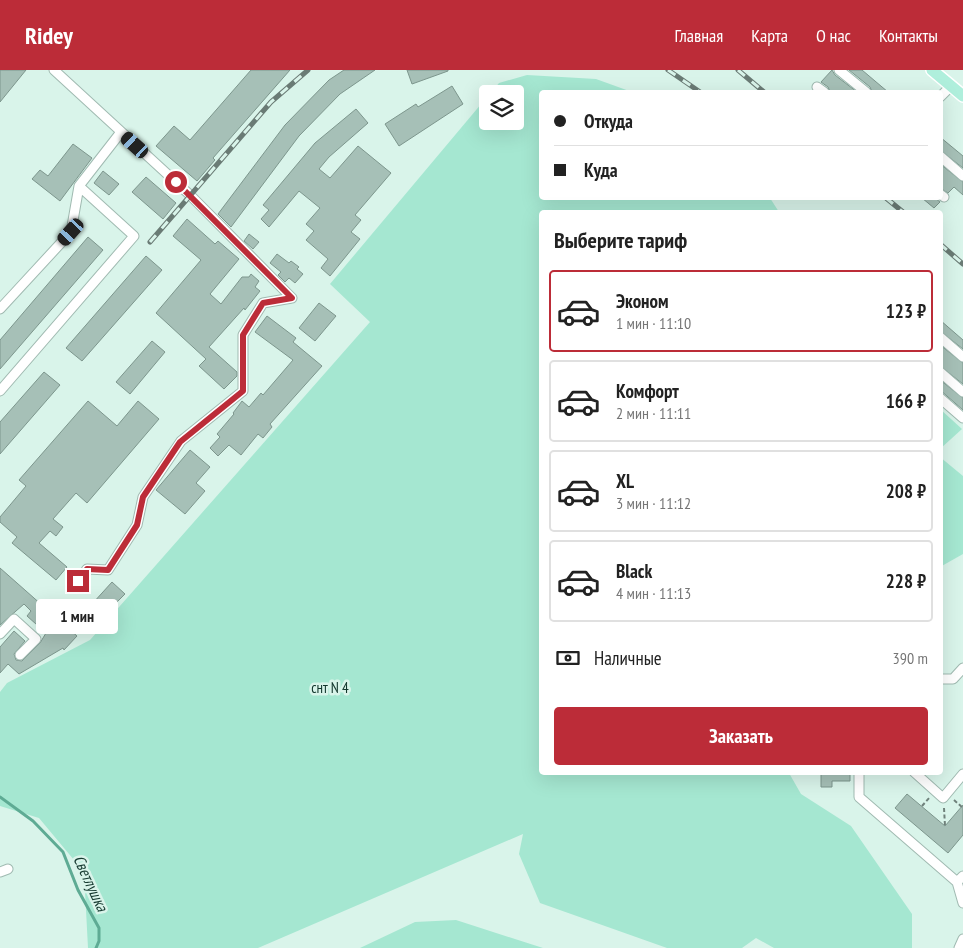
<!DOCTYPE html>
<html lang="ru">
<head>
<meta charset="utf-8">
<style>
  :root { --surface:#fff; --page:#f6f6f6; --text:#222; --muted:#767676; --line:#e0e0e0; --accent:#bc2c38 }
  body { margin:0; font-family:"PT Sans Narrow",sans-serif; background:var(--page); color:var(--text); height:100vh; display:flex; flex-direction:column; font-size:19px; white-space:nowrap }
  * { box-sizing:border-box; margin:0 }
  p { font-size:16px; color:var(--muted) }
  .icon { flex:none; width:28px; height:28px; fill:none; stroke:currentColor; stroke-width:2; stroke-linecap:round; stroke-linejoin:round }
  .map { position:relative; flex:1; overflow:hidden }
  .drawer { position:absolute; left:539px; top:140px; width:404px; height:565px; display:flex; flex-direction:column; background:var(--surface); border-radius:5px; box-shadow:0 5px 20px #0002 }
  .drawer>* { flex:none }
  .banner { position:absolute; left:539px; top:20px; width:404px; height:110px; border-radius:5px; box-shadow:0 5px 20px #0002; display:grid; align-content:center; height:110px; padding:0 15px; background:var(--surface) }
  .buttons { position:absolute; left:479px; top:15px; display:grid; gap:10px }
  .buttons a { display:grid; place-items:center; width:45px; height:45px; border-radius:5px; background:var(--surface); box-shadow:0 5px 20px #0002; font-size:25px }
  .end { position:absolute; width:22px; height:22px; margin:-11px; border:6px solid #bc2c38; background:#fff; box-shadow:0 0 0 2px #fff }
  .from { border-radius:50% }
  .bubble { position:absolute; height:35px; border-radius:5px; background:var(--surface); box-shadow:0 5px 20px #0002; font-size:16px; font-weight:700; line-height:35px; text-align:center }
  .car { position:absolute; width:15px; height:30px; margin:-15px -8px; border-radius:6px; box-shadow:0 0 4px 1px #0007; background:linear-gradient(#222 24%,#8ab4d8 0 40%,#222 0 76%,#8ab4d8 0 86%,#222 0) }
  .banner b { display:flex; align-items:center; gap:18px; height:48px; font-size:19px }
  .banner b+b { border-top:1px solid var(--line) }
  .banner i { width:12px; height:12px; background:var(--text) }
  ul { padding:0; list-style:none }
  li { display:flex; align-items:center; gap:15px; height:82px; margin:0 10px 8px; padding:0 5px; border:2px solid var(--line); border-radius:5px }
  li div { flex:1 }
  li b { display:block; font-size:19px }
  li em { font-style:normal; font-weight:700 }
  li.on { border-color:var(--accent) }
  li>.icon { width:45px; height:45px; stroke-width:1.5 }
  h2 { padding:0 15px; font-size:22px; line-height:60px }
  .pay { display:flex; align-items:center; gap:12px; height:55px; padding:0 15px; font-size:19px }
  .pay p { margin-inline-start:auto }
  .cta { display:flex; gap:10px; margin-top:auto; padding:10px 15px }
  .cta a { flex:1; height:58px; border-radius:5px; background:var(--accent); color:#fff; font-size:20px; font-weight:700; line-height:58px; text-align:center }
  header { display:flex; align-items:center; gap:30px; box-sizing:border-box; height:70px; padding:0 25px; background:var(--accent); color:#fff }
  header strong { font-size:24px }
  nav { display:flex; gap:28px; margin-inline-start:auto; font-size:18px }
  .map>svg:first-child { display:block }
</style>
</head>
<body>
<header>
<strong>Ridey</strong>
<nav><a>Главная</a><a>Карта</a><a>О нас</a><a>Контакты</a></nav>
</header>
<div class="map">
<svg width="963" height="878" viewBox="0 0 963 878">
  <rect width="100%" height="100%" fill="#d9f4ea"/>
  <path fill="#a5e7d1" d="M527 5 596 9 632 22H541V128H770L779 142H541V702L789 703 801 724 851 756 912 844V878H774L756 868 742 878H667L540 833 519 784 523 764 258 878H88L84 802 39 748 0 736V622L7 613 90 570 370 252 330 214 487 27 488 51H515V24H490L499 13Z
    M940 339 962 359 940 379Z
    M940 387 963 406V484L940 497Z
    M456 850 543 878H360L415 852Z"/>
  <g fill="none" stroke-linecap="round" stroke-linejoin="round">
    <path stroke="#5eab94" stroke-width="3" d="M0 727 33 751 63 782 78 820 99 858V871L96 878"/>
  </g>
  <path fill="#a6c0b7" stroke="#7d968d" d="M0 0H26L0 32Z
    M251 0H290L213 88 215 90 197 111 156 76 174 56 190 70Z
    M344 0H375L340 24 299 66 231 157 218 144 285 55 329 10Z
    M407 0H448V1L412 14Z
    M832 0 835 5 857 22H830L828 17 821 12Z
    M849 0H862L888 22H872L870 17Z
    M452 16 463 34 399 76 385 54 416 34 418 37Z
    M356 39 368 53 329 87 319 99 330 108 358 76 391 103 355 145 361 150 351 162 360 169 330 206 321 198 328 189 306 170 314 161 306 154 320 138 299 121 269 157 261 149 269 140 263 135 315 73Z
    M940 67 963 86V98L940 80Z
    M73 74 92 88 60 131 32 109 40 100 48 106Z
    M940 94 963 112V125L954 117 948 123 940 118Z
    M103 101 119 114 109 125 94 113Z
    M146 107 176 133 163 149 132 122Z
    M922 128H935L940 132 934 138Z
    M187 149 215 174 218 171 239 189 210 224 221 234 242 207H249L251 204 259 211 255 217 260 221 245 240 244 238 209 277 237 302V306L224 319 199 296 206 289 156 243 201 190 173 166Z
    M249 164 259 172 253 179 244 171Z
    M88 167 103 180 0 299V270Z
    M277 184 289 193 291 191 299 197 297 199 303 204 295 213 289 208 285 212 278 205 281 202 270 193Z
    M146 186 162 200 82 291 66 278Z
    M319 233 336 246 315 271 299 258Z
    M267 246 296 268 293 272 322 296 270 354 272 357 263 368 258 364 241 385 229 375 218 386 210 378 220 367 217 364 234 344 233 343 242 331 249 337 261 323 263 325 293 290 255 262Z
    M940 250 963 270V279L940 261Z
    M152 271 165 282 130 324 116 312Z
    M940 275 963 293V314L940 296Z
    M44 302 60 315 0 384V352Z
    M940 310 963 328V340L940 320Z
    M88 331 117 356 138 331 159 349 87 433 76 423 53 449 63 457 56 466 50 461 39 473 67 497 56 510 12 473 17 467 0 452V447L26 416 19 410Z
    M190 380 210 397 196 413 205 421 185 444 156 420Z
    M0 498 77 566 64 580 63 578 19 604 8 594 0 603V577L14 561 25 571 14 584 16 590 22 591 40 573 46 563 27 546 31 541 24 534 0 555Z
    M112 512 125 524 109 540 112 542 99 558 83 544Z
    M821 702H850V711H832V717H821Z
    M907 724 945 756 963 735V765L948 783 895 738Z"/>
  <g fill="none" stroke-linecap="round" stroke-linejoin="round">
    <g stroke="#a0bab1" stroke-width="11">
      <path id="minor" d="M54 0 190 125 292 228
        M839 0 866 22
        M817 17 824 22
        M940 27 951 16
        M940 86 963 106
        M940 124 944 127
        M0 239 71 162 79 116 121 62
        M940 267 963 287
        M940 302 963 322
        M0 321 134 166 79 116
        M940 328 963 348
        M78 511 87 499 108 500 137 455 143 427 181 371 243 321V265L263 233 292 228
        M0 564 14 549 36 569 20 585
        M940 609H953L963 598
        M859 702V727L957 812 963 806
        M914 702 943 728 963 704
        M0 802 8 799
        M957 812 963 833
        M959 878 963 869"/>
    </g>
    <g stroke="#fff" stroke-width="14">
      <path id="major" d="M932 0 963 26"/>
    </g>
    <path stroke="#6f817b" stroke-width="2" stroke-dasharray="4 2.5" stroke-linecap="butt" d="M954 730 962 737
      M922 736 930 727
      M944 738 945 756"/>
    <use href="#minor" stroke="#fff" stroke-width="9"/>
    <use href="#major" stroke="#afefdc" stroke-width="11"/>
    <g stroke="#6a7b75" stroke-width="5">
      <path id="rail" d="M668 0 700 22
        M738 0 764 22
        M886 128 903 142
        M150 172 271 32 308 0
        M940 174 963 194"/>
    </g>
    <use href="#rail" stroke="#d9f4ea" stroke-width="3" stroke-dasharray="9" stroke-linecap="butt"/>
  </g>
  <g fill="none" stroke-linecap="round" stroke-linejoin="round">
    <path stroke="#bc2c38" stroke-width="6" d="M78 511 87 499 108 500 137 455 143 427 180 372 243 321V265L263 233 292 228 176 112"/>
  </g>
  <g text-anchor="middle" dominant-baseline="central" stroke-width="5" stroke-linejoin="round" paint-order="stroke">
    <g font-size="15" fill="#11352b" stroke="#d9f4ea">
      <text x="330" y="617">снт N 4</text>
    </g>
    <g font-size="16" font-style="italic" fill="#163a30" stroke="#d9f4ea">
      <text transform="translate(91 813) rotate(65)">Светлушка</text>
    </g>
  </g>
</svg>
<div class="buttons">
<a><svg class="icon" aria-label="layers" viewBox="0 0 24 24"><path d="M12 4l9 5-9 5-9-5zM3 14l9 5 9-5"/></svg></a>
</div>
<i class="end from" style="left:176px;top:112px"></i>
<i class="end" style="left:78px;top:511px"></i>
<div class="bubble" style="left:36px;top:529px;width:82px">1 мин</div>
<i class="car" style="left:135px;top:75px;rotate:312deg"></i>
<i class="car" style="left:71px;top:162px;rotate:222deg"></i>
<div class="banner">
<b><i class="from"></i>Откуда</b>
<b><i></i>Куда</b>
</div>
<section class="drawer">
<h2>Выберите тариф</h2>
<ul>
<li class="on"><svg class="icon" aria-label="car" viewBox="0 0 24 24"><path d="M5 17H2v-5l4-1 3-4h7l3 4 3 1v5h-3M9 17h6M6 11h13"/><circle cx="7" cy="17" r="2"/><circle cx="17" cy="17" r="2"/></svg><div><b>Эконом</b><p>1 мин · 11:10</p></div><em>123 ₽</em></li>
<li><svg class="icon" aria-label="car" viewBox="0 0 24 24"><path d="M5 17H2v-5l4-1 3-4h7l3 4 3 1v5h-3M9 17h6M6 11h13"/><circle cx="7" cy="17" r="2"/><circle cx="17" cy="17" r="2"/></svg><div><b>Комфорт</b><p>2 мин · 11:11</p></div><em>166 ₽</em></li>
<li><svg class="icon" aria-label="car" viewBox="0 0 24 24"><path d="M5 17H2v-5l4-1 3-4h7l3 4 3 1v5h-3M9 17h6M6 11h13"/><circle cx="7" cy="17" r="2"/><circle cx="17" cy="17" r="2"/></svg><div><b>XL</b><p>3 мин · 11:12</p></div><em>208 ₽</em></li>
<li><svg class="icon" aria-label="car" viewBox="0 0 24 24"><path d="M5 17H2v-5l4-1 3-4h7l3 4 3 1v5h-3M9 17h6M6 11h13"/><circle cx="7" cy="17" r="2"/><circle cx="17" cy="17" r="2"/></svg><div><b>Black</b><p>4 мин · 11:13</p></div><em>228 ₽</em></li>
</ul>
<div class="pay"><svg class="icon" aria-label="cash" viewBox="0 0 24 24"><path d="M3 7h18v10H3z"/><circle cx="12" cy="12" r="2"/></svg>Наличные<p>390 m</p></div>
<div class="cta"><a>Заказать</a></div>
</section>
</div>
</body>
</html>
